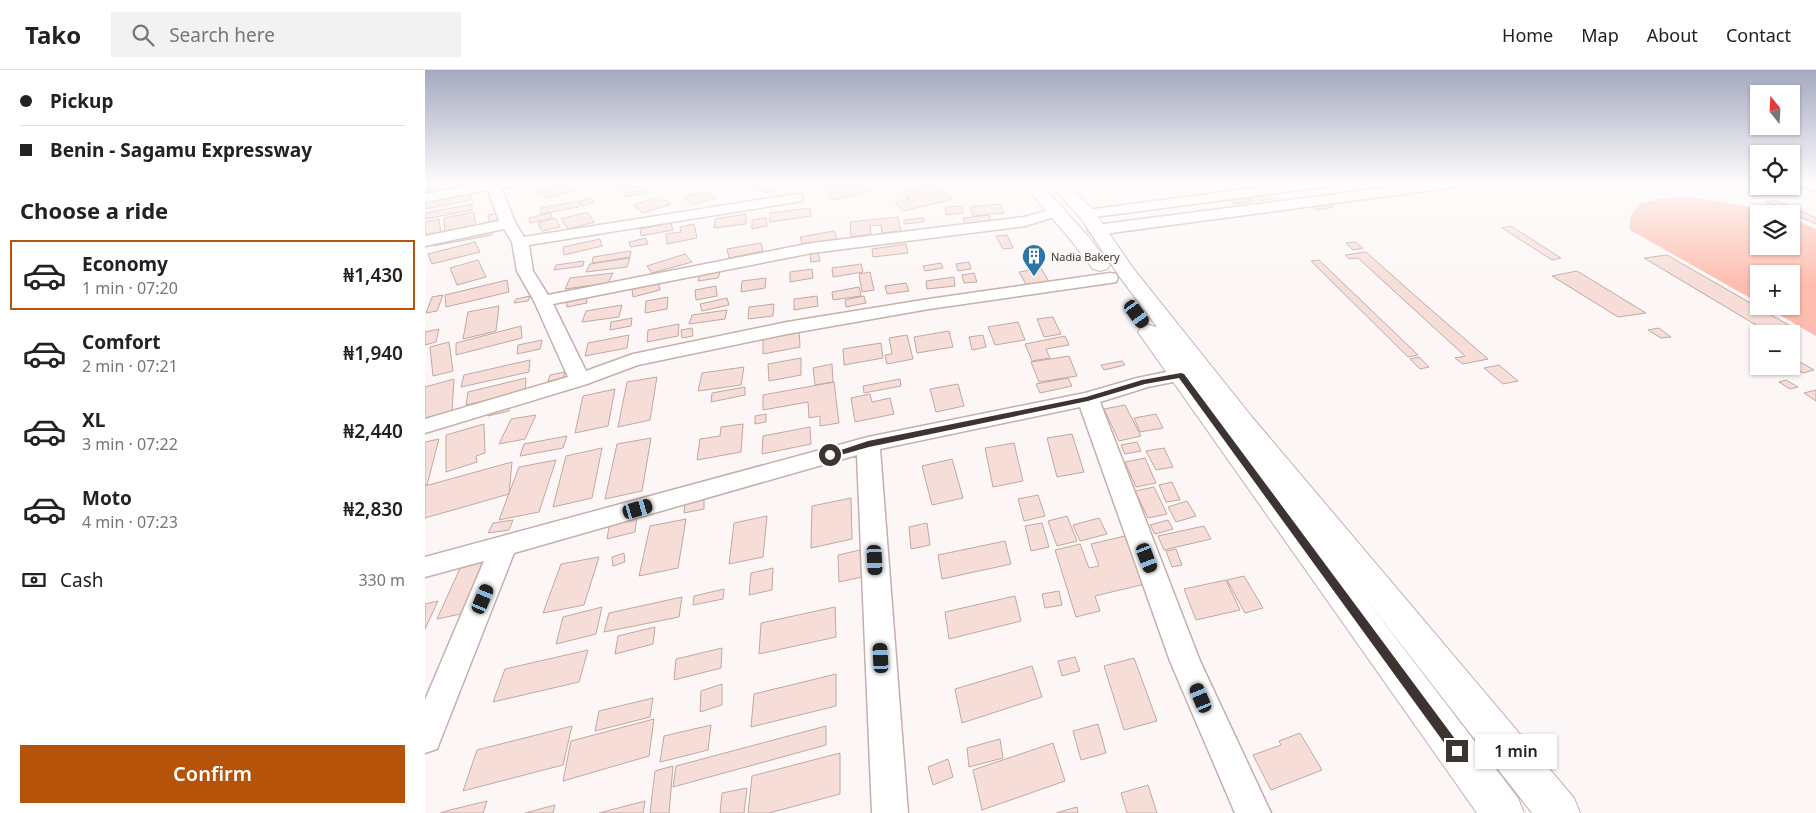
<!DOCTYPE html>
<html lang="en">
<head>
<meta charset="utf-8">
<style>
  :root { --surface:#fff; --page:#f2f2f2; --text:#222; --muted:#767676; --line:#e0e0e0; --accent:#b45309 }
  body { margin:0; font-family:"Noto Sans",sans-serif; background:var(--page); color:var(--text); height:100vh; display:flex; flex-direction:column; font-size:19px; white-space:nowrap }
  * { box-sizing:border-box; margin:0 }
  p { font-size:16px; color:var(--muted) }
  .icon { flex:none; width:28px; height:28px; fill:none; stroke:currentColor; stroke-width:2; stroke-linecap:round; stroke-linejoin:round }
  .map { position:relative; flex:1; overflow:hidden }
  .details { display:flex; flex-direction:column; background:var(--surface); width:425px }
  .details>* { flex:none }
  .hud { display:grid; align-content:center; height:110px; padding:0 20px; background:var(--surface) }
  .needle { width:32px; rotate:342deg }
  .tools { position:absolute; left:1325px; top:15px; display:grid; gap:10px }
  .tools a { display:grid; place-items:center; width:50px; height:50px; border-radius:0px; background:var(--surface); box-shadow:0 1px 4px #0004; font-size:25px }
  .end { position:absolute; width:22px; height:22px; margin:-11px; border:6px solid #3d3431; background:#fff; box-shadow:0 0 0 2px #fff }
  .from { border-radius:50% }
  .bubble { position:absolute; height:35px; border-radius:0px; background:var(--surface); box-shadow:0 1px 4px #0004; font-size:16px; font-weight:600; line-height:35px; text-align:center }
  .car { position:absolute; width:15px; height:30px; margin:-15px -8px; border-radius:6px; box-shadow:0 0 4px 1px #0007; background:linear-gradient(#222 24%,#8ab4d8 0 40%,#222 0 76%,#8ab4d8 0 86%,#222 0) }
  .hud b { display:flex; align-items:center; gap:18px; height:48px; font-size:19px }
  .hud b+b { border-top:1px solid var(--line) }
  .hud i { width:12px; height:12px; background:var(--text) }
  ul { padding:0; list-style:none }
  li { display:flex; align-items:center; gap:15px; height:70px; margin:0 10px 8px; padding:0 10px; border:2px solid transparent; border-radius:0px }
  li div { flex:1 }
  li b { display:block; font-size:19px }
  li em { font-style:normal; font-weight:600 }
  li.current { border-color:var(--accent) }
  li>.icon { width:45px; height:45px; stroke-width:1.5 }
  h2 { padding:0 20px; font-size:22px; line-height:60px }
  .pay { display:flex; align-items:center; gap:12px; height:55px; padding:0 20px; font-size:19px }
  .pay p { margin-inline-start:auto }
  .button { display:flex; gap:10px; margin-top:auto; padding:10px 20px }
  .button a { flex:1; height:58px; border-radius:0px; background:var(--accent); color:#fff; font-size:20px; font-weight:600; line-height:58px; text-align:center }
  header { display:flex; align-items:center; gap:30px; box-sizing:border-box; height:70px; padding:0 25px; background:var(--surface); border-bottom:1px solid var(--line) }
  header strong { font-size:24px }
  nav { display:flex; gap:28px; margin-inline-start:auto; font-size:18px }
  .search { width:350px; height:45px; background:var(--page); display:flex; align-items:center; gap:12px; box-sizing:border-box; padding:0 18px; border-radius:0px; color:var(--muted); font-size:19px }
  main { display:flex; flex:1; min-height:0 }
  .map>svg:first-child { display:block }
</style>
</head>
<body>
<header>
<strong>Tako</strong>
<div class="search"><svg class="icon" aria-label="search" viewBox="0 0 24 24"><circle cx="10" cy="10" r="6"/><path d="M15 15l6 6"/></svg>Search here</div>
<nav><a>Home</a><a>Map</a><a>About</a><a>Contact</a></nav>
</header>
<main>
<section class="details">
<div class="hud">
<b><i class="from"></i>Pickup</b>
<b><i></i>Benin - Sagamu Expressway</b>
</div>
<h2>Choose a ride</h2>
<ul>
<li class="current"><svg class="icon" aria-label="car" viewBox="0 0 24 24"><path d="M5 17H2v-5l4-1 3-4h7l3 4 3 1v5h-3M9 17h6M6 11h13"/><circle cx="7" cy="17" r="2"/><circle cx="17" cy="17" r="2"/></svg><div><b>Economy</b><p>1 min · 07:20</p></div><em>₦1,430</em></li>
<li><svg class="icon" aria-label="car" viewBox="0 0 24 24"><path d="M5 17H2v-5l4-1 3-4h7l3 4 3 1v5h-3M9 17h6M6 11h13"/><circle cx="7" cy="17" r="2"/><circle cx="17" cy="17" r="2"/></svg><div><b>Comfort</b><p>2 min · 07:21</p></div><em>₦1,940</em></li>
<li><svg class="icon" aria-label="car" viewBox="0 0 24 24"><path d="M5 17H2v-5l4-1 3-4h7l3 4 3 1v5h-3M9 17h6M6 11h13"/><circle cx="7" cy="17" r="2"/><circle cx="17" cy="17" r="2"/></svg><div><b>XL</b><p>3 min · 07:22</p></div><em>₦2,440</em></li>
<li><svg class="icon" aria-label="car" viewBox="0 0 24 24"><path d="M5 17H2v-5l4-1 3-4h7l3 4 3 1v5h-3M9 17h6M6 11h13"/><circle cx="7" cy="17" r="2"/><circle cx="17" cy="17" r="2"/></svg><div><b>Moto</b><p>4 min · 07:23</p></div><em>₦2,830</em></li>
</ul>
<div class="pay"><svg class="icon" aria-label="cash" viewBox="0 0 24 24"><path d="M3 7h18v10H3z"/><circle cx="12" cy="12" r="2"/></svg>Cash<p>330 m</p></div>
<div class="button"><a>Confirm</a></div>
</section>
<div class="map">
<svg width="1391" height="743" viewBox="0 0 1391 743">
  <rect width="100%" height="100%" fill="#fcf7f6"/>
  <path fill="#fdbcad" d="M1266 127 1333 138 1355 144H1334V176H1366V148L1391 159V266L1339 236H1366V204H1334V233L1205 160V148L1214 134 1234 129Z"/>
  <path fill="#f6ddd7" stroke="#c0a8a3" d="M0 112H15V124L0 126Z
    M23 112H44V115L25 119Z
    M218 112H226L225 115 189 120 190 115Z
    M256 112H269V113L249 117 247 114Z
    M334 112 341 115 347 112 361 114 342 123 323 117Z
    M394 112H442L450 120 409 130Z
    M139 113 150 120 123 128 113 121Z
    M506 113 528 129 479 141 470 133 484 129 475 122Z
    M222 119V123L201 127 200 123Z
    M282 121 291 128 267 135 258 127Z
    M46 124V130L0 139V132Z
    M843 124 848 129 834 131 829 126Z
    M235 127 246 134 218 143 208 135Z
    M166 128 169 133 157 136 155 131Z
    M825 128 829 131 809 134 805 130Z
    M1350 130 1391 148V154L1341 132Z
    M154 131V137L116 144V138Z
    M47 134V140L0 149V143Z
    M575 134 579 143 548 146 545 137Z
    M905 134 908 137 892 140 888 137Z
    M537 136 538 143 521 145 520 137Z
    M385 138 386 146 345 152V143Z
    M49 142 51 157 20 164 19 148Z
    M162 142 170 152 143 159 136 149Z
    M76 143 77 149 64 152 63 145Z
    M126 143 127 148 105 153 104 148Z
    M321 144V154L289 158 290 149Z
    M564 145 566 151 540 154 538 148Z
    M473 147 476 161 457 163 456 155 445 156 446 164 426 167 425 152Z
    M130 148 135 157 117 161 113 153Z
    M341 148 342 156 327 159V150Z
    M499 148V152L479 154V150Z
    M14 149 16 164 0 168V152Z
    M246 153 248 160 216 166 215 159Z
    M269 154 272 168 242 174 241 164 256 162 255 157Z
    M1086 156 1136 188 1127 190 1077 158Z
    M67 160V165L8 176 9 171Z
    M409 161 413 171 378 177 375 167Z
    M582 165 588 178 578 179 571 166Z
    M221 168 223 174 206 177 204 172Z
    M175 169 177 176 139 185 138 177Z
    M50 172 55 182 7 194 3 184Z
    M930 172 938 178 928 180 921 173Z
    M336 173 338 181 304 188 302 179Z
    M481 174 483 183 448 187 447 179Z
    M206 181 205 187 167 193 168 187Z
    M393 182 395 191 386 192 385 183Z
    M941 182 996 231 1063 289 1038 294 1030 288 1040 286 933 188 924 189 920 185Z
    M260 184 267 192 227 203 222 196Z
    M1242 185 1374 261 1346 264 1219 188Z
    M205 188 202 197 161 202 165 194Z
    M53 190 61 207 32 215 25 198Z
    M894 190 993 285 983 287 886 191Z
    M159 191 158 196 129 200 131 195Z
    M544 192 546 199 533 201 531 194Z
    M516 193 518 198 500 201 498 196Z
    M436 194 438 202 408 207 407 198Z
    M616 198 624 212 602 216 594 202Z
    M387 199 388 208 365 212V202Z
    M1152 201 1221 243 1193 247 1127 206Z
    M295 202 293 208 273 211 275 204Z
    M445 202 449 220 437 222 434 204Z
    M188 203 183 213 140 219 145 208Z
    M549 203 552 212 539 213 537 205Z
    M529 207 530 216 502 219 501 211Z
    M341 208 340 218 316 222 317 211Z
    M82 210 84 222 21 237 20 225Z
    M233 213 235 220 208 227 207 219Z
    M481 213 484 221 462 224 460 216Z
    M291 216 292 226 271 230 270 220Z
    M434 217 436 226 408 230 407 222Z
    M18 225 12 241 1 243 7 227Z
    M161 225 162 233 142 237 141 229Z
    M105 226 103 231 89 233 91 229Z
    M392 226 393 236 369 240V229Z
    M439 226 441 233 421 237 420 230Z
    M243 227 242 239 220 243 221 231Z
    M302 228 304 235 277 241 275 234Z
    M349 234 348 246 323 249 324 237Z
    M197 235 194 247 157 252 161 241Z
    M74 236 71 261 38 269 43 242Z
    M302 240 300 249 264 254 267 245Z
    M628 247 636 264 619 267 612 249Z
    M207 248 206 256 185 260 186 252Z
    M593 252 600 270 570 275 563 257Z
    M254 254 253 266 222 272 223 260Z
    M96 256 97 268 31 285V273Z
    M267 258 268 266 257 268 256 260Z
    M1234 258 1246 267 1236 268 1223 260Z
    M14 259 11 272 0 275V262Z
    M374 259 375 277 338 284V265Z
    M524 261 528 277 492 283 489 267Z
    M204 265 202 278 160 286 163 273Z
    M482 265 488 289 462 294 460 285 467 284 464 268Z
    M558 265 561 277 547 280 544 267Z
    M640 266 644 275 621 279 625 288 607 291 600 274Z
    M117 270 115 279 92 284 93 275Z
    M24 272 28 301 8 306 5 277Z
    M456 273 458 288 419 295 418 279Z
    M644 286 652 306 614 312 606 292Z
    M994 287 1004 297 995 299 985 289Z
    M1366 287 1389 300 1378 303 1366 296Z
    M376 288V305L344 311 343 294Z
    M105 290 104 302 36 317 39 305Z
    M697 291 700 295 679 300 676 295Z
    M407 294 408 312 390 315 388 298Z
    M1074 295 1093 311 1078 314 1059 298Z
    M319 297 316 315 273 321 277 303Z
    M140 302 138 309 123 311 125 305Z
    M232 307 225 350 193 357 202 312Z
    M101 308 100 321 41 335 43 322Z
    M643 308 647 316 615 323 611 314Z
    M29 309 27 341 0 348V317Z
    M475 309 476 316 439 323 438 316Z
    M1361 310 1373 317 1365 319 1354 312Z
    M409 312 414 353 395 356V346L384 348 383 332 338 340V325Z
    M533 314 539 336 511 342 505 319Z
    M320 317V325L286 332 287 323Z
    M190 319 183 356 150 363 158 326Z
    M1391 320V331L1379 323Z
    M445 324 447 332 465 328 469 344 430 352 426 328Z
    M85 335 84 341 63 346V340Z
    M700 335 716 366 694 371 679 339Z
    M341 344V352L330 354V346Z
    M731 344 738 358 715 362 709 348Z
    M111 345 100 369 74 374 86 349Z
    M59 354 60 383 51 386 52 392 21 402V365Z
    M318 354 316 382 272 390 275 369 295 366 296 357Z
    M385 357 386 374 337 384 338 366Z
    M647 364 659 402 632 407 622 368Z
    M142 366 138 378 95 386 99 374Z
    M226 368 217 421 180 429 192 374Z
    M14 369 2 415H0V372Z
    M712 372 716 381 700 384 696 375Z
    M589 373 598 411 568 417 560 378Z
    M177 378 167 428 128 437 141 386Z
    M739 378 748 397 731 400 721 381Z
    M720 388 731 413 711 417 700 392Z
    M527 389 538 428 507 435 497 396Z
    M131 390 114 442 74 450 94 397Z
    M87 392 84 424 0 448V416Z
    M747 412 755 430 741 432 734 415Z
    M729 417 742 444 723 448 710 421Z
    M613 425 620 446 599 451 593 429Z
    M279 426V439L259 443 260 431Z
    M426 428 427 469 386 478 387 436Z
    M762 431 771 446 751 452 743 437Z
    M212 445 210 462 182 469 185 451Z
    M342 446 338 487 304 494 309 453Z
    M642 446 652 471 632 476 623 451Z
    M674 448 682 464 655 471 648 455Z
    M261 449 253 498 214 506 225 456Z
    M88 450 84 460 63 463 68 453Z
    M743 450 748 459 730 464 725 455Z
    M502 453 505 475 486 479 484 457Z
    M617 453 624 477 606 481 600 456Z
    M779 456 786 469 739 480 733 466Z
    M700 466 720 514 670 526 675 541 651 547 630 480 655 474 664 498 674 496 666 474Z
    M580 471 586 494 517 509 513 485Z
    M751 479 757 495 747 497 741 481Z
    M435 480 437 507 414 512 413 485Z
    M199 483 200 492 188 496 187 487Z
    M174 487 159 535 118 543 136 494Z
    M68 488 45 542 12 549 37 494Z
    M348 498 347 520 324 525 326 503Z
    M819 506 838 538 820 543 802 510Z
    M801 510 815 540 771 550 759 519Z
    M299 519 298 529 268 535 269 526Z
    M634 521 637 535 620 538 617 524Z
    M590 526 596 551 524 569 520 542Z
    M257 527 254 547 179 562 184 543Z
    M13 531 0 559V534Z
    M177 537 171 564 131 574 138 547Z
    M410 537 411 567 334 584 336 553Z
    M230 557 228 574 190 584 193 566Z
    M297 578 296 598 249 610 251 589Z
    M163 580 154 612 68 632 80 599Z
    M650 587 655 601 637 606 633 591Z
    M709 588 732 651 699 660 679 596Z
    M607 596 617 627 537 653 530 619Z
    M411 604V636L326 657 329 624Z
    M297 614V635L275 642 276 621Z
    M228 628 225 647 170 661 174 641Z
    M229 649 224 686 138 711 146 671Z
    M673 654 681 683 656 690 648 661Z
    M286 655 283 680 235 692 239 666Z
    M147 656 138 695 38 721 52 680Z
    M401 656V675L248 717 251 696Z
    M875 663 897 700 846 720 828 685 856 675 854 671Z
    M575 669 578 688 544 697 542 678Z
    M628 673 640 711 557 740 548 700Z
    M415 683V724L344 743H323L327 706Z
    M523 689 528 707 508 715 503 697Z
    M248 696 244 743H225L230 701Z
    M723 715 732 743H702L696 723Z
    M322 718 319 743H295L297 723Z
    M62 731 58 743H15L25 740Z
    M220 731 218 743H174Z
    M130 735 128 743H100Z
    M652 737 653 743H631Z"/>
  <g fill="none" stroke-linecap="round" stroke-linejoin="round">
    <g stroke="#c7afa9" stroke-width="3">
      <path id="minor" d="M60 112H93L91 115 76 118 91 154 99 167 371 124 376 125 378 128 376 131 371 132 104 175 108 201 123 225 387 173 599 147 631 138 636 139 638 142 636 145 600 156 387 183 128 234 161 301 208 284 362 252 504 229 685 203 691 204 693 208 691 212 685 213 504 239 362 264 213 295 162 314 0 363V349L143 307 109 231 92 201 87 172 79 159 0 176V166L74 151 63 120 0 132V124Z
        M874 112H914L907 116 662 148 657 147 655 144 657 141 662 140Z
        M1004 112H1044L1037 116 671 165 666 163 663 160 666 157 671 155Z
        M1370 112 1391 113V122L1372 115Z
        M756 299 763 301 766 305 763 309 723 317 675 332 775 591 846 743H810L745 591 655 337 455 379 483 743H447L432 385 89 483 12 679 0 683V630L59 491 0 507V487L443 367 660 323 712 308Z"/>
    </g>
    <g stroke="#c7afa9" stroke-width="2">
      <path id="highway" d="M597 112H614L663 166 682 191 685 195 682 199 675 201 668 199 649 174Z
        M622 112H640L668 140 708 198 827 347 1149 728 1155 743H1107L937 524 1093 728 1099 743H1052L713 262 716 257 724 255 732 257 694 206 655 147Z"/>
    </g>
    <use href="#minor" fill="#fff" fill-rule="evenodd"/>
    <use href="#highway" fill="#fff" fill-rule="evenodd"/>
  </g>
  <linearGradient id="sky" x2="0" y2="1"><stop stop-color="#a4a9c1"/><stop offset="0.52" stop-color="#fefbfb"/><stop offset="1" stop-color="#fefbfb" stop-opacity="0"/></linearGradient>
  <rect width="1391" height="216" fill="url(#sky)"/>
  <path fill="#3d3431" d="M756 303 759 304 1036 677 1038 681 1036 685 1032 686 1028 685 754 308 720 314 663 331 444 377 405 388 401 385 443 371 661 327 717 310Z"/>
  <defs>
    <g id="building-pin" transform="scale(1.25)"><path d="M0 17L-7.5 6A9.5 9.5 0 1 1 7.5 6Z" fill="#2d75a9" stroke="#fcf7f6"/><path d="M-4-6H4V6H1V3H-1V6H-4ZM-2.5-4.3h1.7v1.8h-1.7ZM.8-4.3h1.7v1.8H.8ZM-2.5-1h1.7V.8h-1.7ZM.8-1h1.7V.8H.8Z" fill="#fff"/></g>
  </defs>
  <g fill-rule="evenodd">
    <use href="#building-pin" x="609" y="186"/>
  </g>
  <g text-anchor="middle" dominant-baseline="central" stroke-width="4" stroke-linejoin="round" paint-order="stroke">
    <g font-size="11" fill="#3d3431" stroke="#fcf7f6" text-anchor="start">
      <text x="626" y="186">Nadia Bakery</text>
    </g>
  </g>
</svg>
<div class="tools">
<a><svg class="needle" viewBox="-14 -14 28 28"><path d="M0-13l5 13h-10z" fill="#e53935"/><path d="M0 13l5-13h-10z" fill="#767676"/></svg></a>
<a><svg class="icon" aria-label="locate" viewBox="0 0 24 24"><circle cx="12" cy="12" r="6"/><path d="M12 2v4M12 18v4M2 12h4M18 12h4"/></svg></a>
<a><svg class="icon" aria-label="layers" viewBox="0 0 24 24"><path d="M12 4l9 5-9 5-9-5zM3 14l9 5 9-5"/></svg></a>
<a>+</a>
<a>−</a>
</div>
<i class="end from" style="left:405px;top:385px"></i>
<i class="end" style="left:1032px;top:681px"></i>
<div class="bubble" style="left:1050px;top:664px;width:82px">1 min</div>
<i class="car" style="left:712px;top:244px;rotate:144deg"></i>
<i class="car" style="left:213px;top:439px;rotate:74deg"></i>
<i class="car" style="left:722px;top:488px;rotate:159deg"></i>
<i class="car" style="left:450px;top:490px;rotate:177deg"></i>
<i class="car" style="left:58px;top:529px;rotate:23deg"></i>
<i class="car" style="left:456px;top:588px;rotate:357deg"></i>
<i class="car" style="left:776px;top:628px;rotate:337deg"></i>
</div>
</main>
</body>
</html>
